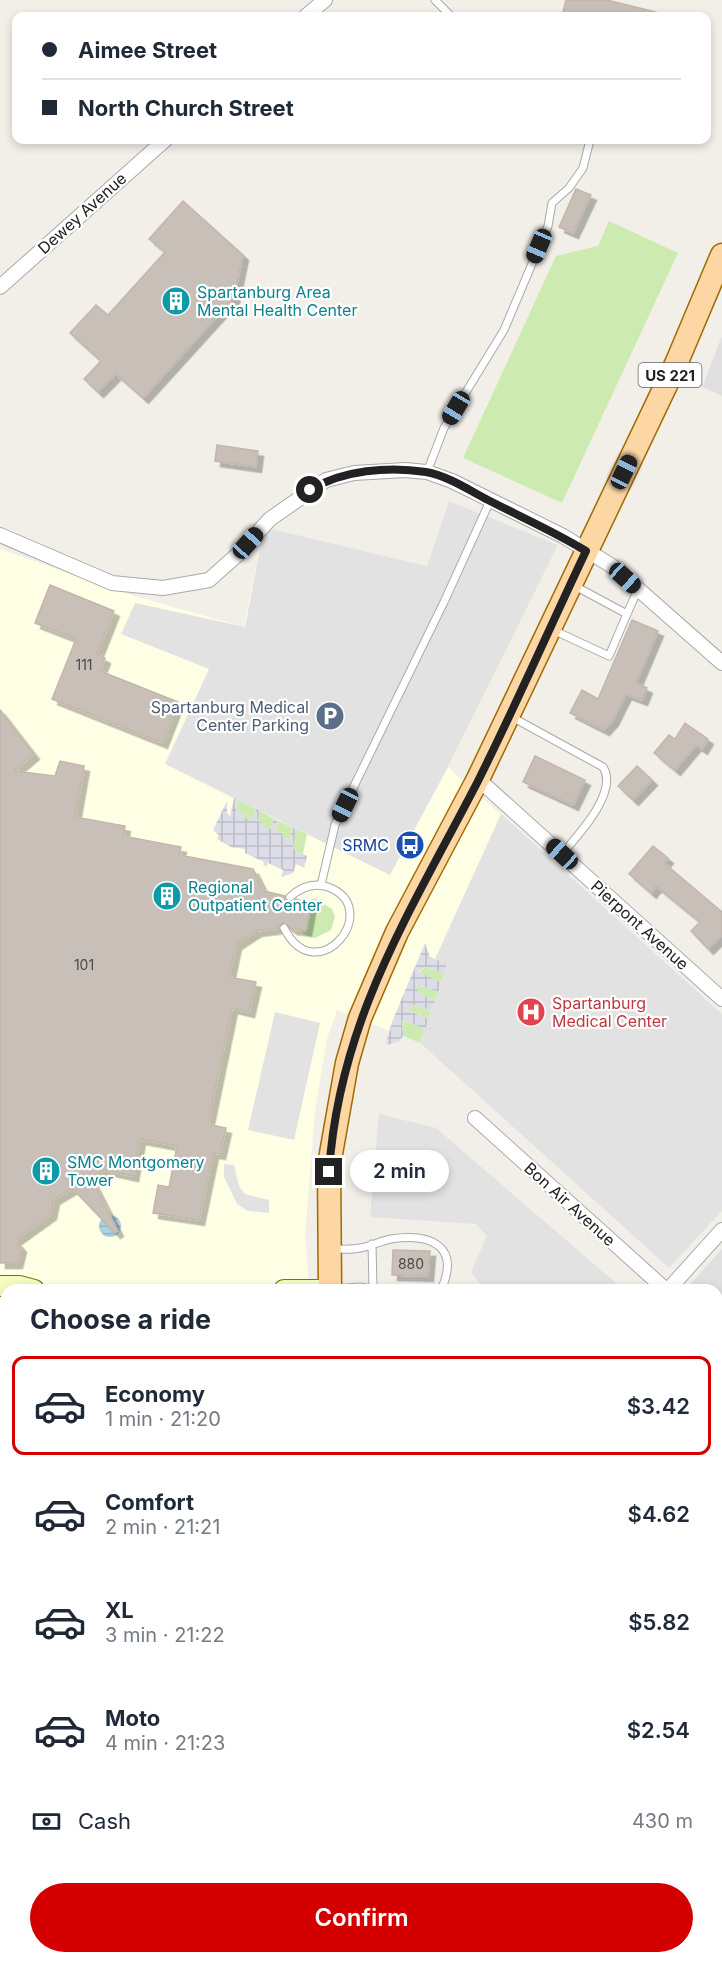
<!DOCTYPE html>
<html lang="en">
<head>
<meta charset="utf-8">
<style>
  :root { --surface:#fff; --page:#f2f2f3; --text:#1f2937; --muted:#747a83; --line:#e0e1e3; --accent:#d40000 }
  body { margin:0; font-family:Inter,sans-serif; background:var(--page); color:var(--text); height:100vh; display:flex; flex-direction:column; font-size:22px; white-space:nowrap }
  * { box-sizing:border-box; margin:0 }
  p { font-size:20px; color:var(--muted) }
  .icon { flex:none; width:33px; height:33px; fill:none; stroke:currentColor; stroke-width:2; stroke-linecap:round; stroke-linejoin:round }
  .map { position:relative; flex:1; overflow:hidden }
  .panel { position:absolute; left:0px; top:1284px; width:723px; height:680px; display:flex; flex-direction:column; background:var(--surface); border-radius:18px 18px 0 0; box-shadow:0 3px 9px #0003 }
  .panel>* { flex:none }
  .banner { position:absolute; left:12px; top:12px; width:699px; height:132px; border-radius:12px; box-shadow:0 3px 9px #0003; display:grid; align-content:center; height:132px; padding:0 30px; background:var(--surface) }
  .end { position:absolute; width:27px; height:27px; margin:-14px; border:8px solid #222; background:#fff; box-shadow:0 0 0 3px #fff }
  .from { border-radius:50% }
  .bubble { position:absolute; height:42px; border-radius:21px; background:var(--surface); box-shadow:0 3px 9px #0003; font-size:20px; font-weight:600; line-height:42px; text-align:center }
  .car { position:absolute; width:18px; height:36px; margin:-18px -9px; border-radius:8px; box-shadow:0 0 4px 2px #0007; background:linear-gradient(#222 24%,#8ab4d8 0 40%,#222 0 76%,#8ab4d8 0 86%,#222 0) }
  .banner b { display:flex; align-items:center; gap:21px; height:57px; font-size:22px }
  .banner b+b { border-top:2px solid var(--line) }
  .banner i { width:15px; height:15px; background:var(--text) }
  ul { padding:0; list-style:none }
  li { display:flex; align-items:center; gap:18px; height:99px; margin:0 12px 9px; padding:0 18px; border:3px solid transparent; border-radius:12px }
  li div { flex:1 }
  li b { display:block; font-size:22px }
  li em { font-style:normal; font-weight:600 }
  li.current { border-color:var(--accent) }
  li>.icon { width:54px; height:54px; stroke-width:1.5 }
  h2 { padding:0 30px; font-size:27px; line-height:72px }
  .pay { display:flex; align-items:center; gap:15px; height:66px; padding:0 30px; font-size:22px }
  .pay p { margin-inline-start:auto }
  .action { display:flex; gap:12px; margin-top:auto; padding:12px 30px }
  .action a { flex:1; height:69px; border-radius:36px; background:var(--accent); color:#fff; font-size:24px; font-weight:600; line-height:69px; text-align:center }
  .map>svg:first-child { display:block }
</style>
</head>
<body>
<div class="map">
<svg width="722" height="1963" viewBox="0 0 722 1963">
  <defs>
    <pattern id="construction-cross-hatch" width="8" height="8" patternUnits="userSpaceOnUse" patternTransform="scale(1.5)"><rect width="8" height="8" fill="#c7c7b4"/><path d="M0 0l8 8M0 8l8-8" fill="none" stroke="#abab9a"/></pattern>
    <pattern id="plaza-grid" width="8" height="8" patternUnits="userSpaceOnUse" patternTransform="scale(1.5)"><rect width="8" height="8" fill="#dddde8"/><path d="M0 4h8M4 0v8" fill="none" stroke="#bdbdc7"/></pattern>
    <pattern id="water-rules" width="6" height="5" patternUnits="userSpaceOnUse" patternTransform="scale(1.5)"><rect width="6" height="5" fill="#aad3df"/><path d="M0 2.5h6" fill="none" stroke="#92b5bf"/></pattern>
    <filter id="shadow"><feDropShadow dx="5.5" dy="5.5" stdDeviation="0" flood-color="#0004"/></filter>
  </defs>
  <rect width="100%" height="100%" fill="#f2efe9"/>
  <path fill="#e0dfdf" d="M722 336V396L702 387Z
    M722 1249V1801L717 1799V1290H685Z"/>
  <path fill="#ffffe5" d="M449 501 558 545 448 767 722 1014V1211L669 1268 420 1043 337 1010 327 1039 315 1111 305 1235 309 1290H6V1526H0V549L131 595 244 627 264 527 427 566Z"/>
  <path fill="url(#construction-cross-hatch)" d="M722 1892V1963H513L516 1958H717V1894Z"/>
  <path fill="#cdebb0" d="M609 221 678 253 562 503 463 458 556 256 598 246Z
    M238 800 256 809 252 820 244 818 236 811Z
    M260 811 273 818 271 830 263 828 256 822Z
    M277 820 292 827 290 839 282 838 275 831Z
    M296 829 307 834 303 854 292 849Z
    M315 898 332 909 335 917 331 930 315 938 305 935 301 931H306V902Z
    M425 967 444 974 441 982 418 973Z
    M416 984 438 992 435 1000 419 994Z
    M414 1005 431 1011 429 1019 407 1010Z
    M402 1020 425 1029 420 1043 403 1036Z"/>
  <path fill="#e2e2e2" d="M449 501 558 545 448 767 390 875 165 764 209 669 121 634 135 603 245 627 264 527 427 566Z
    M501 814 722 1014V1211L669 1268 420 1043 447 965 435 959Z
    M275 1012 320 1023 294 1140 248 1130Z
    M379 1114 436 1128 624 1290H484L471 1272 487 1236 476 1224 370 1217Z
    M224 1164 234 1165 239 1186 245 1194 269 1200V1213L248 1211 237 1204 224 1177Z"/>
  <path fill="url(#plaza-grid)" d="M234 798 238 800 236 811 245 814 244 818 252 819 256 809 260 811 257 821 263 823V828L271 829 273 818 277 820 275 831 282 833 283 838 290 839 292 827 296 829 293 849 307 856 304 868 296 864 293 873 282 877 283 870 268 863 267 866 263 865 264 862 245 853V849L231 847 217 839 219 835 213 830 227 801V812L230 817Z
    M425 943 430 957 447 964 444 974 425 967 418 972 441 982 438 992 416 984 419 994 435 1000 431 1011 414 1005 407 1010 429 1019 425 1029 402 1020 403 1036 399 1041 388 1045 386 1043 392 1022Z"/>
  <path fill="url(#water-rules)" d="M99 1226a11 11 0 1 1 22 0a11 11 0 1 1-22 0Z"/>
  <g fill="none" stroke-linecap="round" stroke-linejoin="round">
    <path stroke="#aad3df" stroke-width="4.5" d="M717 1881 722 1880
      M496 1963 499 1958"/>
  </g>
  <path fill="#c7bfb8" stroke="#c4b6ab" stroke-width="1.5" filter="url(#shadow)" d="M566 0H607L656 12V16H562Z
    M576 189 591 195 573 233 559 227Z
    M183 201 243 255 234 298 143 398 116 374 98 392 84 379 101 361 70 333 96 305 108 315 165 252 149 239Z
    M217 445 258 451 256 467 215 461Z
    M50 585 114 611 97 654 105 658 100 671 178 702 162 743 52 699 76 639 35 623Z
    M632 620 658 631 636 683 647 688 642 700 626 694 613 720 604 730 570 713 582 690 598 699Z
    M0 710 34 754 14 771 55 776 60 761 84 766 75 817 125 826 123 836 181 847 179 855 253 869 264 891 285 896 289 902 296 899 311 903 306 931 292 929 283 923 279 928 256 931 236 944 229 977 256 982 249 1012 232 1008 208 1124 226 1128 220 1154 213 1153 199 1220 153 1213 158 1185 169 1187 177 1146 140 1139 133 1176 105 1170 91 1178 118 1231 115 1233 72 1188 54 1199 51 1214 15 1240 21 1247 17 1263H0Z
    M685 723 708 739 702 749 696 745 675 770 654 753 669 735 675 739Z
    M535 756 585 780 573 805 523 782Z
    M637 766 652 780 633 800 618 786Z
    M653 846 668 858 664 863 722 912V935L708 949 691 931 700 922 656 886 651 893 629 874Z
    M393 1250 430 1251 428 1276 392 1275Z"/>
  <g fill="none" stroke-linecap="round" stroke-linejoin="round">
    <g stroke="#a9a9a9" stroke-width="9">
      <path id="lane" d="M435 0 451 16
        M427 472 444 428 504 330 548 226 552 203 569 188 583 168 590 140
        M627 614 638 589
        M553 630 609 656 627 614 573 585
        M510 716 603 767C619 792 578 835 562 854
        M321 885 335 825 444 602 490 501
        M284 928C317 993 385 908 328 887 313 882 301 887 290 897
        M372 1244 373 1288
        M332 1249C341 1249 351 1250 360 1248 371 1246 381 1241 391 1239 431 1233 461 1246 441 1290
        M332 1289 360 1287 378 1290
        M168 1963 283 1958"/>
    </g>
    <g stroke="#a9a9a9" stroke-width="16">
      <path id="street" d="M306 16 325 0
        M0 287 165 140
        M0 535 112 583 163 588 209 580 237 555 270 519 326 480 354 473 405 470 427 472 452 481 563 536 612 566 722 663
        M478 779 722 999
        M475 1118 666 1290
        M668 1290 722 1230
        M717 1335 722 1340
        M0 1545H6"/>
    </g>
    <g stroke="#707d05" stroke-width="22">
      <path id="secondary" d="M0 1286H19L34 1290
        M284 1290H330
        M717 1660 722 1665"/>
    </g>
    <g stroke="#a06b00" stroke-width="25">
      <path id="primary" d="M330 1290 329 1165 347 1063 360 1018 397 932 478 779 676 364 722 255
        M369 1958 370 1963
        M344 1963 345 1958"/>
    </g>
    <use href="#lane" stroke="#fff" stroke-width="7"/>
    <use href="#street" stroke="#fff" stroke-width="14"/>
    <use href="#secondary" stroke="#f7fabf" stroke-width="20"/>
    <use href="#primary" stroke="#fcd6a4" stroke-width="22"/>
  </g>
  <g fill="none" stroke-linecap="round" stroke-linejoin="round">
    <path stroke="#222" stroke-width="8" d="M310 490C342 470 389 466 426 472 448 476 469 490 488 500 521 517 555 532 586 551 550 627 516 705 478 781 411 911 339 1020 329 1172"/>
  </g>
  <defs>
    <g id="building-disc" transform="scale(1.5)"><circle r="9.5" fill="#0f9aa8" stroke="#fff"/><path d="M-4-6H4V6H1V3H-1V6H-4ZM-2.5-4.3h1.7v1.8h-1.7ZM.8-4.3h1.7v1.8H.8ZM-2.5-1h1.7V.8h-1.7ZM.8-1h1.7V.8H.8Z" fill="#fff"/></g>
    <g id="parking-disc" transform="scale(1.5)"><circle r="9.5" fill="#5c6f8a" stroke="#fff"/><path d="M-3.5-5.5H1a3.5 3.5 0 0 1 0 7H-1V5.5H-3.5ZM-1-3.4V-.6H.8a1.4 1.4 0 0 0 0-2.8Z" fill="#fff"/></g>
    <g id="bus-disc" transform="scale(1.5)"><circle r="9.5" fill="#1a4fb4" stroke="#fff"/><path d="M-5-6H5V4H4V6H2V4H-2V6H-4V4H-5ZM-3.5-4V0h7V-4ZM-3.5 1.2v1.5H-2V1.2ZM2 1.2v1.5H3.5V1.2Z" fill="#fff"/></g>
    <g id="hospital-disc" transform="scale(1.5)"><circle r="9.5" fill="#e0444e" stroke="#fff"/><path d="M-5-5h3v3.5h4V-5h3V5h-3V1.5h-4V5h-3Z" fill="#fff"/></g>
  </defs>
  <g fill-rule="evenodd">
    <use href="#building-disc" x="176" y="301"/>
    <use href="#parking-disc" x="330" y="716"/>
    <use href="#bus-disc" x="410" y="845"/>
    <use href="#building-disc" x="167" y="896"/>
    <use href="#hospital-disc" x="531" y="1012"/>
    <use href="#building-disc" x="46" y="1171"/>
  </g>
  <g text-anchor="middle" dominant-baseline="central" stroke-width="4.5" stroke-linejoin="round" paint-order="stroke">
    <g font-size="14" fill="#4b4948">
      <text x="84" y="664">111</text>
      <text x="84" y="964">101</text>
      <text x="411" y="1263">880</text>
    </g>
    <rect fill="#fff" stroke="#646464" stroke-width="1.5" x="638.5" y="363" width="63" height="24" rx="4.5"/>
    <g font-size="15" font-weight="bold" fill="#222">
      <text x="670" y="375">US 221</text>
    </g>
    <g font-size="16" fill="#222" stroke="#fff">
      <text transform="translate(82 213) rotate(-42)">Dewey Avenue</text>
      <text transform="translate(640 925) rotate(42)">Pierpont Avenue</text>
      <text transform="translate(570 1204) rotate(42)">Bon Air Avenue</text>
    </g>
    <g font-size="16" fill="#0d838f" stroke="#fff" text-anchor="start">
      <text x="197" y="292">Spartanburg Area<tspan x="197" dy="18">Mental Health Center</tspan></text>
      <text x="188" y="887">Regional<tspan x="188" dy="18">Outpatient Center</tspan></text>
      <text x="67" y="1162">SMC Montgomery<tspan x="67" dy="18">Tower</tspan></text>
    </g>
    <g font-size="16" fill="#4e5e75" stroke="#fff" text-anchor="end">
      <text x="309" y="707">Spartanburg Medical<tspan x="309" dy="18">Center Parking</tspan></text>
    </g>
    <g font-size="16" fill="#164399" stroke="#fff" text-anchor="end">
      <text x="389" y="845">SRMC</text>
    </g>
    <g font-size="16" fill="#be3a42" stroke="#fff" text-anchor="start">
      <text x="552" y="1003">Spartanburg<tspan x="552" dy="18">Medical Center</tspan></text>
    </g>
  </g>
</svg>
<i class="end from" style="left:310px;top:490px"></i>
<i class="end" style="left:329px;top:1172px"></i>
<div class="bubble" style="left:350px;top:1150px;width:99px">2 min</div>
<i class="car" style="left:539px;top:246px;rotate:203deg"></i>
<i class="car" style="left:456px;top:408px;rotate:211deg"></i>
<i class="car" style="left:624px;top:472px;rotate:26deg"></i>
<i class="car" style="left:248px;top:543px;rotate:42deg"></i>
<i class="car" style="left:625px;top:578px;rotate:132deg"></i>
<i class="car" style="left:345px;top:805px;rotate:206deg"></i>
<i class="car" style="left:562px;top:854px;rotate:312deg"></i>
<div class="banner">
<b><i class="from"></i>Aimee Street</b>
<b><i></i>North Church Street</b>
</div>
<section class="panel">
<h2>Choose a ride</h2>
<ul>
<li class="current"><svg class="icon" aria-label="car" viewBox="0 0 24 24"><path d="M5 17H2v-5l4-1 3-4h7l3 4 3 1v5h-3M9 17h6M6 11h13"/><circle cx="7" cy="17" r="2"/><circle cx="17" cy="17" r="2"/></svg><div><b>Economy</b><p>1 min · 21:20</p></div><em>$3.42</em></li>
<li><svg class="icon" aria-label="car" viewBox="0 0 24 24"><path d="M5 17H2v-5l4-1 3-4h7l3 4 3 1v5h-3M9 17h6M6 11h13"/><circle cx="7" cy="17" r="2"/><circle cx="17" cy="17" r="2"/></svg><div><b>Comfort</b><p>2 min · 21:21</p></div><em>$4.62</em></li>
<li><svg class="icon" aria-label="car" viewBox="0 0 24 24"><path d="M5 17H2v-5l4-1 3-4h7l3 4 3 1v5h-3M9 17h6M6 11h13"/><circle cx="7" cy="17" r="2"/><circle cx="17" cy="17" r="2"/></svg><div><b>XL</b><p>3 min · 21:22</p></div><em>$5.82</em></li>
<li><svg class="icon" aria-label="car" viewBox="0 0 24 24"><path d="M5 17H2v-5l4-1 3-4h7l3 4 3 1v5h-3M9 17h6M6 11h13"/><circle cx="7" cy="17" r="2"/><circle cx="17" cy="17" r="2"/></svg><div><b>Moto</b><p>4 min · 21:23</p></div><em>$2.54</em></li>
</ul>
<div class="pay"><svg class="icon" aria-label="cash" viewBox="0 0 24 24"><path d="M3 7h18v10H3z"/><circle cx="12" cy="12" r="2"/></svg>Cash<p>430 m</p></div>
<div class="action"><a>Confirm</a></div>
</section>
</div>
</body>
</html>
